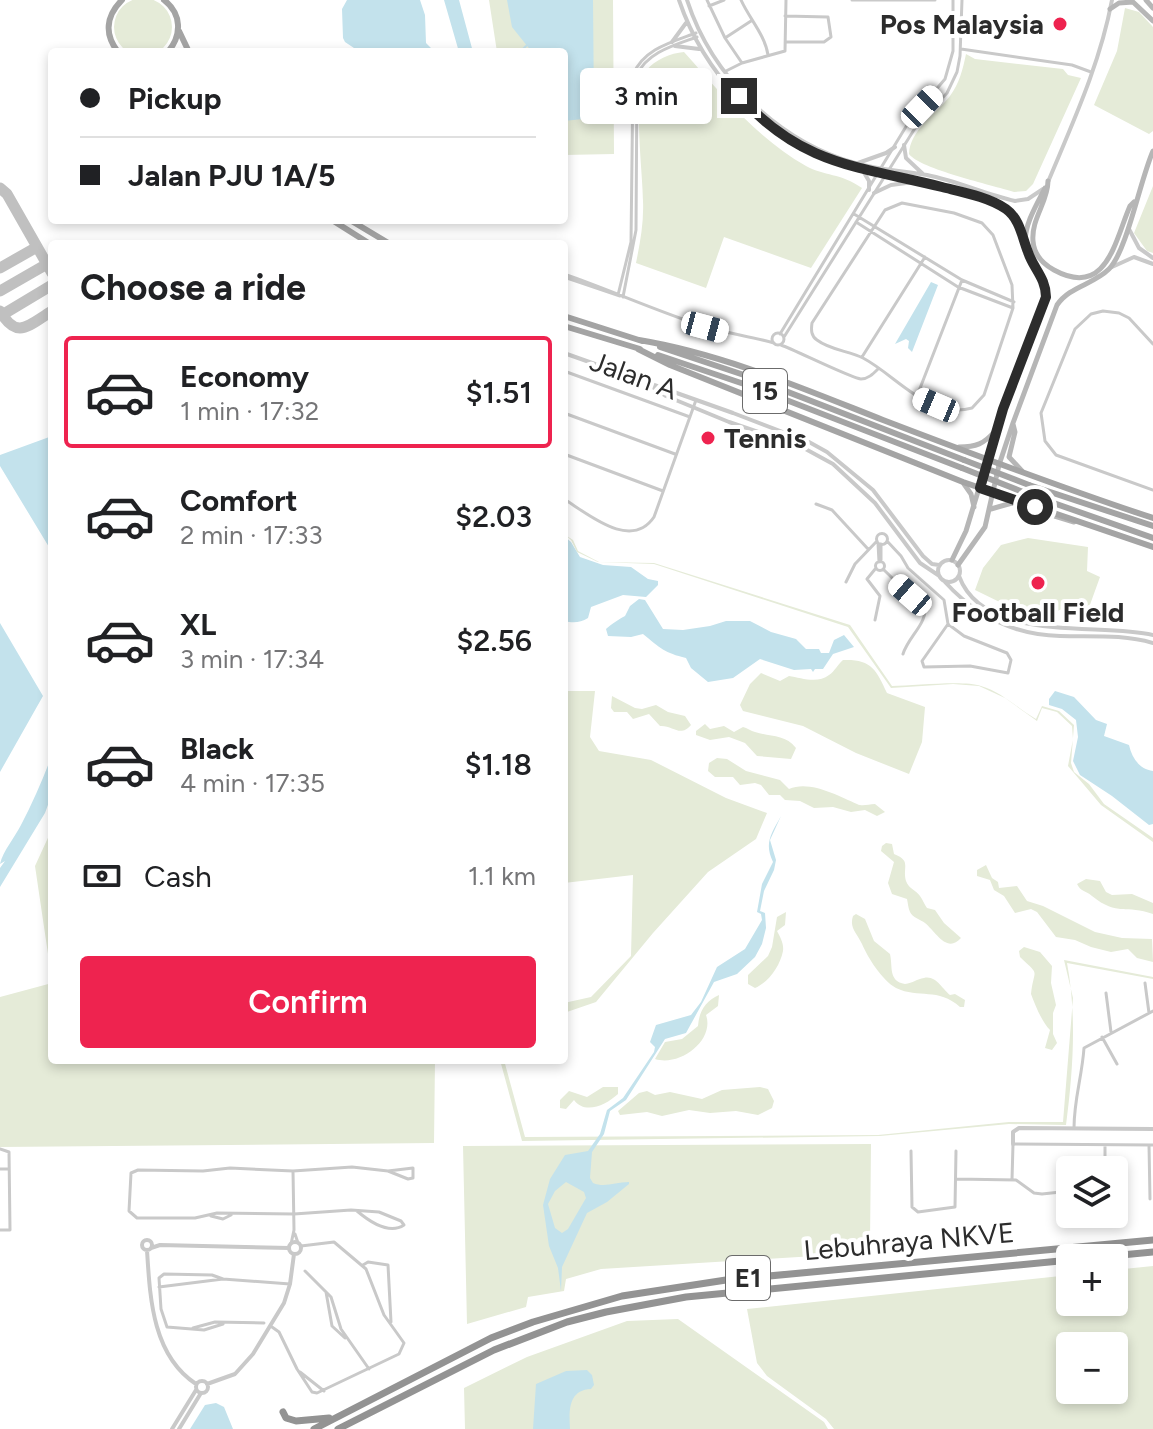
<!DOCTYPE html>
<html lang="en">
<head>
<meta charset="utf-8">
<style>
  :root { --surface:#fff; --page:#f2f2f2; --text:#202124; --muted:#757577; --line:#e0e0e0; --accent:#ee234f }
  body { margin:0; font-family:Figtree,sans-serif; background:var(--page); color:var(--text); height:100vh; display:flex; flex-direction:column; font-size:30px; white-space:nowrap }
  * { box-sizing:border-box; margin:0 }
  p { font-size:26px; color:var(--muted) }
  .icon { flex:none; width:44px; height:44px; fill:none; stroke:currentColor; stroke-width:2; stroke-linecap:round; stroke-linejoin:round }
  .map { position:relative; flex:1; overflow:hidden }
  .panel { position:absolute; left:48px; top:240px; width:520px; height:824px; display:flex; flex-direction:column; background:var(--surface); border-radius:8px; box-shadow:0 4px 12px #0003 }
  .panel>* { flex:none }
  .top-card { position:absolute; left:48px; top:48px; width:520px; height:176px; border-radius:8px; box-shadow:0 4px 12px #0003; display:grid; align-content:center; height:176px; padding:0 32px; background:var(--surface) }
  .fabs { position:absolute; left:1056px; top:1156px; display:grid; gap:16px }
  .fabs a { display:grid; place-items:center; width:72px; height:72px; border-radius:8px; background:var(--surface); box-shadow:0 4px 12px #0003; font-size:40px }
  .end { position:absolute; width:36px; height:36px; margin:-18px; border:10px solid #2c2c2c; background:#fff; box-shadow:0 0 0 4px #fff }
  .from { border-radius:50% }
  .bubble { position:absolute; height:56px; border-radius:8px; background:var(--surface); box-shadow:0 4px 12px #0003; font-size:26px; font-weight:600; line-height:56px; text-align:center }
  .car { position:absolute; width:24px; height:48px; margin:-24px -12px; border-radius:10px; box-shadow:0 0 6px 2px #0007; background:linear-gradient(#fff 24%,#345 0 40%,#fff 0 76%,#345 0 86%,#fff 0) }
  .top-card b { display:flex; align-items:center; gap:28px; height:76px; font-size:30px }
  .top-card b+b { border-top:2px solid var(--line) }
  .top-card i { width:20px; height:20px; background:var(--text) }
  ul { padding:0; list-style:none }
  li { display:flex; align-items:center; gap:24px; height:112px; margin:0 16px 12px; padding:0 16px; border:4px solid transparent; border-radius:8px }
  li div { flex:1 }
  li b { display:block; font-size:30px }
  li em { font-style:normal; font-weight:600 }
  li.active { border-color:var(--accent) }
  li>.icon { width:72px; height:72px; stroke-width:1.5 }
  h2 { padding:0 32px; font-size:36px; line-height:96px }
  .pay { display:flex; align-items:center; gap:20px; height:88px; padding:0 32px; font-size:30px }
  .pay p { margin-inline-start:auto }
  .action { display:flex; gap:16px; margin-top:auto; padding:16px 32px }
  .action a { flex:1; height:92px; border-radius:8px; background:var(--accent); color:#fff; font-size:32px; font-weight:600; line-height:92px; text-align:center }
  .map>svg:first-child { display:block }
</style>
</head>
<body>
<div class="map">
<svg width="1153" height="1429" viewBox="0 0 1153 1429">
  <rect width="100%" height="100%" fill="#fff"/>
  <path fill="#e5ebd8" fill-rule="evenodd" d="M114 27a29 29 0 1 1 58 0a29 29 0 1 1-58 0Z
    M489 0H613L614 154 564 155V52H497Z
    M1125 8 1139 12 1153 27V131L1149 134 1094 105 1117 51Z
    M684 52C721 93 756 138 806 166 824 176 841 173 862 188L811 268 724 237 706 288 636 263C640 243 644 222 643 201 643 173 632 93 646 71 654 60 671 53 684 52Z
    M966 54 975 59 1063 69 1068 75 1081 78 1033 184 1026 191 1014 192C992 185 920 169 909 154 910 130 936 114 950 96 959 84 963 69 966 54Z
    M1153 186V253L1147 251 1134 233Z
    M564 534 573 540 578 551 599 562 654 563 850 625 892 686C914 686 963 680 981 686 1002 692 1017 708 1036 719L1042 706 1059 711 1074 725 1071 763 1074 772 1089 784 1104 804 1153 838V842L1101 805 1068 766 1073 739 1072 726 1057 712 1042 708 1037 721 1005 698 979 686 953 684 891 688 848 627 654 564 598 562 577 552 571 540Z
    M1028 538 1088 547 1087 571 1100 577 1087 613 1066 607 1047 616 1022 613 975 590 983 568 1001 545Z
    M843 660C871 659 876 669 887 693L925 707 922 742 909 774 856 753 803 726 743 711 740 705 750 684 761 673 780 681 789 676C801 678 818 684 829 675 835 671 837 665 843 660Z
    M564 691H595L590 737 599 751 651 760 726 798 767 813 756 839 708 872 653 933 596 1002 564 1013V1003L591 997 631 956 633 875 564 883Z
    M612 696 635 708 642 709 656 705 668 712 685 716 691 725C680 738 673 725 660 726L649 714 633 719 627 712H614L611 708Z
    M705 724 710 729 724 726 734 732 743 727C747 728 751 731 755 732 770 737 785 734 796 748L791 759 757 756 745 743 729 737 710 740 696 735V731Z
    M717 758 727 759 746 771 780 780 789 789C810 780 838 796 857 804 863 807 868 804 875 804L885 812 877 816 865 810 851 812 833 807 814 808 800 801 785 800 780 795H769L761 785 755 783 740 785 733 777H715L708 771 709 763Z
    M52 829V981L35 866Z
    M886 843 892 844 894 854C912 861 902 867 906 881 909 889 916 890 920 896 923 900 924 904 927 908L935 910 944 923 961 938C947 954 936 932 925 923 921 920 912 917 910 912 908 908 908 903 907 899L892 894 888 883 894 862 881 851 882 846Z
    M986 865 992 878 998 882 999 888 1017 886 1027 901 1043 906 1095 932 1122 938 1152 939 1153 962 1137 958 1128 949 1111 952 1091 947 1075 940 1056 937 1037 912 1031 909 1015 913 1004 896 994 890 990 880 977 876V870Z
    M1086 879 1100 881 1106 892 1112 895 1132 894 1153 903V914C1126 904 1118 917 1092 896 1085 890 1081 892 1077 884Z
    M786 912 785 925 777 931C780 937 784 943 783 951 780 966 769 982 755 988L748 984V975L768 956 772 947 777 917Z
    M856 914 865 919 874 941 890 954C893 967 888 981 905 984 913 983 917 979 924 978 936 975 943 990 950 995L955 994 965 1000 964 1007H960C938 987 919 999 896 988 882 980 868 958 862 944 857 933 849 928 853 916Z
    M1024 947 1040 952 1052 966 1051 983 1056 1005 1053 1013V1034L1057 1043 1052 1050 1045 1048 1050 1030C1042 1022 1035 1005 1031 994 1034 967 1041 977 1020 957L1019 951Z
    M1064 960 1153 977V979L1067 963C1077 1016 1073 1071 1066 1125L1009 1124 880 1136 522 1141 500 1060H504L525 1137 878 1135 1009 1122H1063L1073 998Z
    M52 983V1060H435L434 1143 0 1147V997Z
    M719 995 718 1006 706 1015C715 1040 680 1067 655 1059L665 1042 682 1039 698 1026C699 1012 705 1001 719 995Z
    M603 1087H618V1094C606 1105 585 1115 574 1100L566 1109 560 1108V1100L569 1091 587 1097Z
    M760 1087 768 1089 774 1101 772 1108 758 1115 736 1111 710 1113 689 1110 662 1116 647 1112 620 1115 618 1111 639 1093 647 1091 655 1095 670 1092 702 1099 722 1090Z
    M871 1144 870 1242 827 1248 815 1256 601 1269 566 1279 564 1291 528 1297 526 1307 467 1324 463 1146Z
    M1153 1266V1429H834L826 1419 767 1376 757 1363 747 1309 1070 1275V1302H1114V1270ZM1070 1346H1114V1390H1070Z
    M678 1319 824 1422 828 1429H465L464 1388 527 1357 627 1321Z"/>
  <path fill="#c3e2ec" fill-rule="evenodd" d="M347 0H420L425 15 426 43 432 49 443 52H360L345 42 343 38 342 9Z
    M444 0H459L473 52H459Z
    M507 0H593L594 110 592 118 564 121V52H532L512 27Z
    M931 282 938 285 912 352 908 348 909 341 906 339 895 344Z
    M52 436V552L0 466V455Z
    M564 536 571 542 580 557 603 565 631 567 648 579 658 581V585L646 597 623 595 591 607 588 618C580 623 573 623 564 621Z
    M639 599 645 600 663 629 683 630 710 626 726 621H750L771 632 796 639 806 649H819L821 653H829L834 640 844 635 854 647 833 654 823 669H815L813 672 811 669 794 670 760 659 733 678 708 682 691 668 686 658C665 653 660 648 643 634L631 637 608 636 606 629C610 625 619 619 625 616L630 606Z
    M0 623 43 696 0 772Z
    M1055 691 1074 697 1096 720 1107 724 1104 736 1129 745C1132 758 1139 769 1153 771V824L1149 825 1112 796 1080 775 1073 761 1078 737 1076 720 1062 709 1049 705V699Z
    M52 755V794L45 813 0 887V868L5 861 0 864C3 851 15 837 21 825 33 802 43 779 52 755Z
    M781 816 770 840 776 860 774 870 764 891 760 911 765 913 766 928 762 944 755 957 737 974 714 982 686 1033 665 1039 626 1100 610 1111 604 1134 592 1152 590 1178 593 1183C605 1188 615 1182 629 1182V1184L607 1202 587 1213 562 1267 561 1291 558 1268 549 1246 543 1205 550 1179 565 1155 588 1151 600 1134 607 1110 623 1098 654 1052 655 1047 650 1042 656 1025 691 1015 701 1002 717 967 745 949 762 920 761 914 757 912 762 884 773 862C764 843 771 834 781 816ZM566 1182 584 1192 586 1198 568 1229 562 1233 555 1228 548 1204 555 1191Z
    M587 1370 592 1375 594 1385 591 1389C568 1390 569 1411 570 1429H533L536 1384 566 1371Z
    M216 1403 224 1407 233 1429H190L205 1405Z"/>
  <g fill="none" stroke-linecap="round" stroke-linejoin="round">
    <path stroke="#c3e2ec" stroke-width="2" d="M520 52 527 45"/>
    <path stroke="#c0c0c0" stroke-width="11" d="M0 188 7 194 52 273
      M0 268 37 247
      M0 291 47 264
      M0 311C17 341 29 325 52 311
      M2 315 52 285"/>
    <path stroke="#c9c9c9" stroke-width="3" d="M707 0 725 38 742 63
      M741 0C749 18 765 35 768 55
      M852 0H935
      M709 6 724 0
      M725 38 751 21
      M785 42H824L831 37 828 17 785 16
      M961 49 1072 65 1091 72
      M726 71 742 63 785 51 786 0
      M902 203 954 213 982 223 993 235 1012 285 1013 308 984 395 972 408C929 420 897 376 863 358 849 351 830 350 817 340 811 336 811 330 812 323L885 210Z
      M854 214 962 280 1014 302
      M856 222 958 287 1013 308
      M564 274C610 290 654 310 700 325 724 333 750 336 774 343
      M564 277 620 296
      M618 295 631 242 633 75C643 49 672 42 696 33
      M623 297 636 230 637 75C647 52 675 45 697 37
      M772 339a6 6 0 1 1 12 0a6 6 0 1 1-12 0Z
      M780 334 910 120 945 79 953 51V0
      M784 337 917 125 947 93 957 72 960 56 962 0
      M1153 344 1129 318 1119 313 1103 311 1091 314 1075 329 1041 413 1045 441 1056 455 1153 490
      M781 345C795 350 853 379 861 379 868 379 873 374 878 369
      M862 357 925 257
      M564 371 690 417
      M917 396 962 280
      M564 413 675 454
      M564 454 663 491
      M564 499C588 514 631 551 654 517L696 400
      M816 504 832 510 868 549
      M876.5 539a5.5 5.5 0 1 1 11 0a5.5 5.5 0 1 1-11 0Z
      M887 541 901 556 908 568 944 600 948 624 922 661 924 667 970 666 1008 673 1011 660 1007 653 964 636 948 624
      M878 543 879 562
      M881 544V560
      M875.5 566a4.5 4.5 0 1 1 9 0a4.5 4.5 0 1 1-9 0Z
      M883 569 925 610C925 625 908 638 903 654
      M846 582 855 564 877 541
      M875 620 880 596 867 579 876 568
      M1145 983 1149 1013
      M1106 993 1111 1032
      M1102 1037 1117 1064
      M1074 1128C1074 1099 1082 1077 1084 1048L1153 1011
      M1105 1145V1170
      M1149 1145 1150 1199
      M0 1149 9 1152 10 1230H0
      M911 1151 912 1207 918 1212 955 1207 956 1151
      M0 1169H9
      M956 1179 1016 1180 1034 1193 1042 1194 1070 1191
      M1012 1180 1013 1144 1153 1145
      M357 1211C370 1222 389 1235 404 1225L401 1221 379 1212 351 1210 294 1214 217 1213 195 1218H137L129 1211 131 1173 138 1170 203 1171 230 1168 293 1171 352 1167 388 1171 408 1179 413 1178V1168L388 1171
      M211 1216 223 1219 231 1215
      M295 1234 298 1243
      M291 1244 294 1230 293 1171
      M363 1265 368 1262 388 1265 391 1322
      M305 1271 331 1297 341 1329 369 1369
      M223 1279 212 1275 164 1274 159 1278 161 1309 167 1327 204 1330 223 1324
      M159 1287 223 1279 290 1284
      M326 1292 332 1326 345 1338
      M272 1327 279 1332 297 1369 312 1392 317 1393 399 1354 404 1343 384 1315 366 1269 334 1242 301 1246
      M193 1328 215 1322 264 1323
      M300 1372 324 1391"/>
    <path stroke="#c9c9c9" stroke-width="4" d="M679 0C703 71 762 137 834 162 874 176 984 187 1009 212 1017 219 1020 229 1024 239
      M687 0C712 77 778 141 855 163 879 170 904 171 927 175 957 181 985 194 1015 201L1028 199 1043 189
      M672 42 686 23
      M675 46 699 49
      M904 145 906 158 923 174
      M858 163 886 153 895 147
      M863 171 869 181V190
      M1048 182C1073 122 1100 64 1112 0
      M874 193 891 185 914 182
      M1129 229 1139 248 1153 258
      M1112 267 1134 257 1153 264
      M564 353 733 413 809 442 827 452 873 490 923 556 932 564 939 565
      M650 385 666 396 729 422 800 446 833 464 875 503 920 563 938 575
      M938 571a11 11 0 1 1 22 0a11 11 0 1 1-22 0Z
      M959 576C984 644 1098 622 1153 635
      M945 582C975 615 1014 635 1060 636 1092 637 1122 634 1153 643
      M1013 1144V1132L1019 1128 1153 1129
      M142 1245a5 5 0 1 1 10 0a5 5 0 1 1-10 0Z
      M289 1248a6 6 0 1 1 12 0a6 6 0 1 1-12 0Z
      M151 1248 160 1245 289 1248
      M147 1250C150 1297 152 1355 196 1384
      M196 1387a6 6 0 1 1 12 0a6 6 0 1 1-12 0Z
      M207 1384 235 1374 253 1354 284 1303 290 1284 294 1254
      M172 1429 196 1390
      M179 1429 201 1393"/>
    <path stroke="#b6b6b6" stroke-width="5" d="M1146 0 1153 8
      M1110 9 1119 3 1133 2 1153 21
      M1048 181C1048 202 1031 219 1033 241 1034 255 1043 264 1054 270 1107 299 1115 240 1130 206L1134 202
      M1013 424 1015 432 1009 457 1022 471
      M959 447C976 447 984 444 995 431
      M964 484 971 494 974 507
      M991 509 1012 503 1074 522
      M952 560 966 531 1003 409 1045 302C1049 277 1026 265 1025 242 1025 223 1037 204 1045 188
      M958 565 985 527 999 465 1013 423 1057 305C1070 286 1093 285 1109 269 1127 251 1140 180 1153 151"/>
    <path stroke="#a4a4a4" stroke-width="6" d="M164 0C182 14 182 35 168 52
      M179 31 189 52
      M118 52C104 34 106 16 122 0
      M332 220 370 244
      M350 220 390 244
      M564 316 642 341
      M564 326 640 349
      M639 340C723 354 804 389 883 420 972 454 1062 488 1153 518
      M660 347 744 375 964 460
      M638 349 670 365 963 482 1153 547
      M658 355 750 386 962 468
      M1029 485 1153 526
      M1028 494 1153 538"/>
    <path stroke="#939393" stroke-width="7" d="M1090 1258 1153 1252
      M283 1412 286 1418 296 1421 329 1418
      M314 1429 491 1338 533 1322 622 1296 726 1280 1153 1240
      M338 1429 494 1350 567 1322 606 1312 686 1297 1070 1260"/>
    <path stroke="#a4a4a4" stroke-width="6" d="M964 460 1029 485
      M962 468 1028 494"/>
  </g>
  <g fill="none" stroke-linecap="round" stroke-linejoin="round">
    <path stroke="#2c2c2c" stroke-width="10" d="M739 96C802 166 858 166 942 187 962 192 989 197 1006 209 1020 219 1022 237 1028 252 1033 268 1046 278 1046 297L1003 409 980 488 1035 507"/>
  </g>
  <g fill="#ee234f" stroke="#fff" stroke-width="3">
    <circle cx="1060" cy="24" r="8"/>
    <circle cx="708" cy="438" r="8"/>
    <circle cx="1038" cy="583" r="8"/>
  </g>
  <g text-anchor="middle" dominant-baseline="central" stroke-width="8" stroke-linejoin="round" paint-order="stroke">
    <g fill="#fff" stroke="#6b6b6b" stroke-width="2">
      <rect x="743" y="369" width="44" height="44" rx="6"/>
      <rect x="726" y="1256" width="44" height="44" rx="6"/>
    </g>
    <g font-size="26" font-weight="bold" fill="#2c2c2c">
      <text x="765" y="391">15</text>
      <text x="748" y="1278">E1</text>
    </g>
    <g font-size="28" font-weight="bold" fill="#2c2c2c" stroke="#fff" text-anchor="end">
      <text x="1044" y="24">Pos Malaysia</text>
      <text x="724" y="438" text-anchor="start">Tennis</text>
      <text x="1038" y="612" text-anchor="middle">Football Field</text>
    </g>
    <g font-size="28" fill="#2c2c2c" stroke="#fff">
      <text transform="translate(634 375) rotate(20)">Jalan A</text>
      <text transform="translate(909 1241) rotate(-5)">Lebuhraya NKVE</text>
    </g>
  </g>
</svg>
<div class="fabs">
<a><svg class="icon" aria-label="layers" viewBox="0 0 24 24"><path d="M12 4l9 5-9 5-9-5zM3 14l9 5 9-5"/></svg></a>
<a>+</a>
<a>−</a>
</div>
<i class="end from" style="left:1035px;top:507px"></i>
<i class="end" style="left:739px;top:96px"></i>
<div class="bubble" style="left:580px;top:68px;width:132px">3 min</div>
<i class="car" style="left:922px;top:107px;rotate:44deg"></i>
<i class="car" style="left:705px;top:327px;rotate:105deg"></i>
<i class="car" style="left:936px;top:405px;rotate:293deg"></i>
<i class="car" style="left:910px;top:595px;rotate:311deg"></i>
<div class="top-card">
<b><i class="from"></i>Pickup</b>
<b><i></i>Jalan PJU 1A/5</b>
</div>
<section class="panel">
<h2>Choose a ride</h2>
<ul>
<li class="active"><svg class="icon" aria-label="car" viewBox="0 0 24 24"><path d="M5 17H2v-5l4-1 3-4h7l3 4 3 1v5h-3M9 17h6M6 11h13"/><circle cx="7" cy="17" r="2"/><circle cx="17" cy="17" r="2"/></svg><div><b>Economy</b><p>1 min · 17:32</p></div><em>$1.51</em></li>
<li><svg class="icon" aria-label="car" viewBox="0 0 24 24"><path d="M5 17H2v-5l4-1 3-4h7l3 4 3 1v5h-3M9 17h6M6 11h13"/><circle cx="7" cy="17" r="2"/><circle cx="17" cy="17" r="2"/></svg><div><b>Comfort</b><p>2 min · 17:33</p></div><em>$2.03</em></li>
<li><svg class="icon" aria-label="car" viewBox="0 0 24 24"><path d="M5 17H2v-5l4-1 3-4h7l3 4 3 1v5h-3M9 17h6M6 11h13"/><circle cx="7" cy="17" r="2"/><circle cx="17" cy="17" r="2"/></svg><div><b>XL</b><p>3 min · 17:34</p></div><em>$2.56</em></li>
<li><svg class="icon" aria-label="car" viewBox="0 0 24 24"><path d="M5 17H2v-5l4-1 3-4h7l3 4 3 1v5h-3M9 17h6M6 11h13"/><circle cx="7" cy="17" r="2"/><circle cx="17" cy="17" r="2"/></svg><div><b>Black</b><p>4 min · 17:35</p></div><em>$1.18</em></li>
</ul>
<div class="pay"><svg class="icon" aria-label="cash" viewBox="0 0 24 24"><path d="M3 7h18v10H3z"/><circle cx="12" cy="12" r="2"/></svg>Cash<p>1.1 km</p></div>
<div class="action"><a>Confirm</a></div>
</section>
</div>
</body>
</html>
